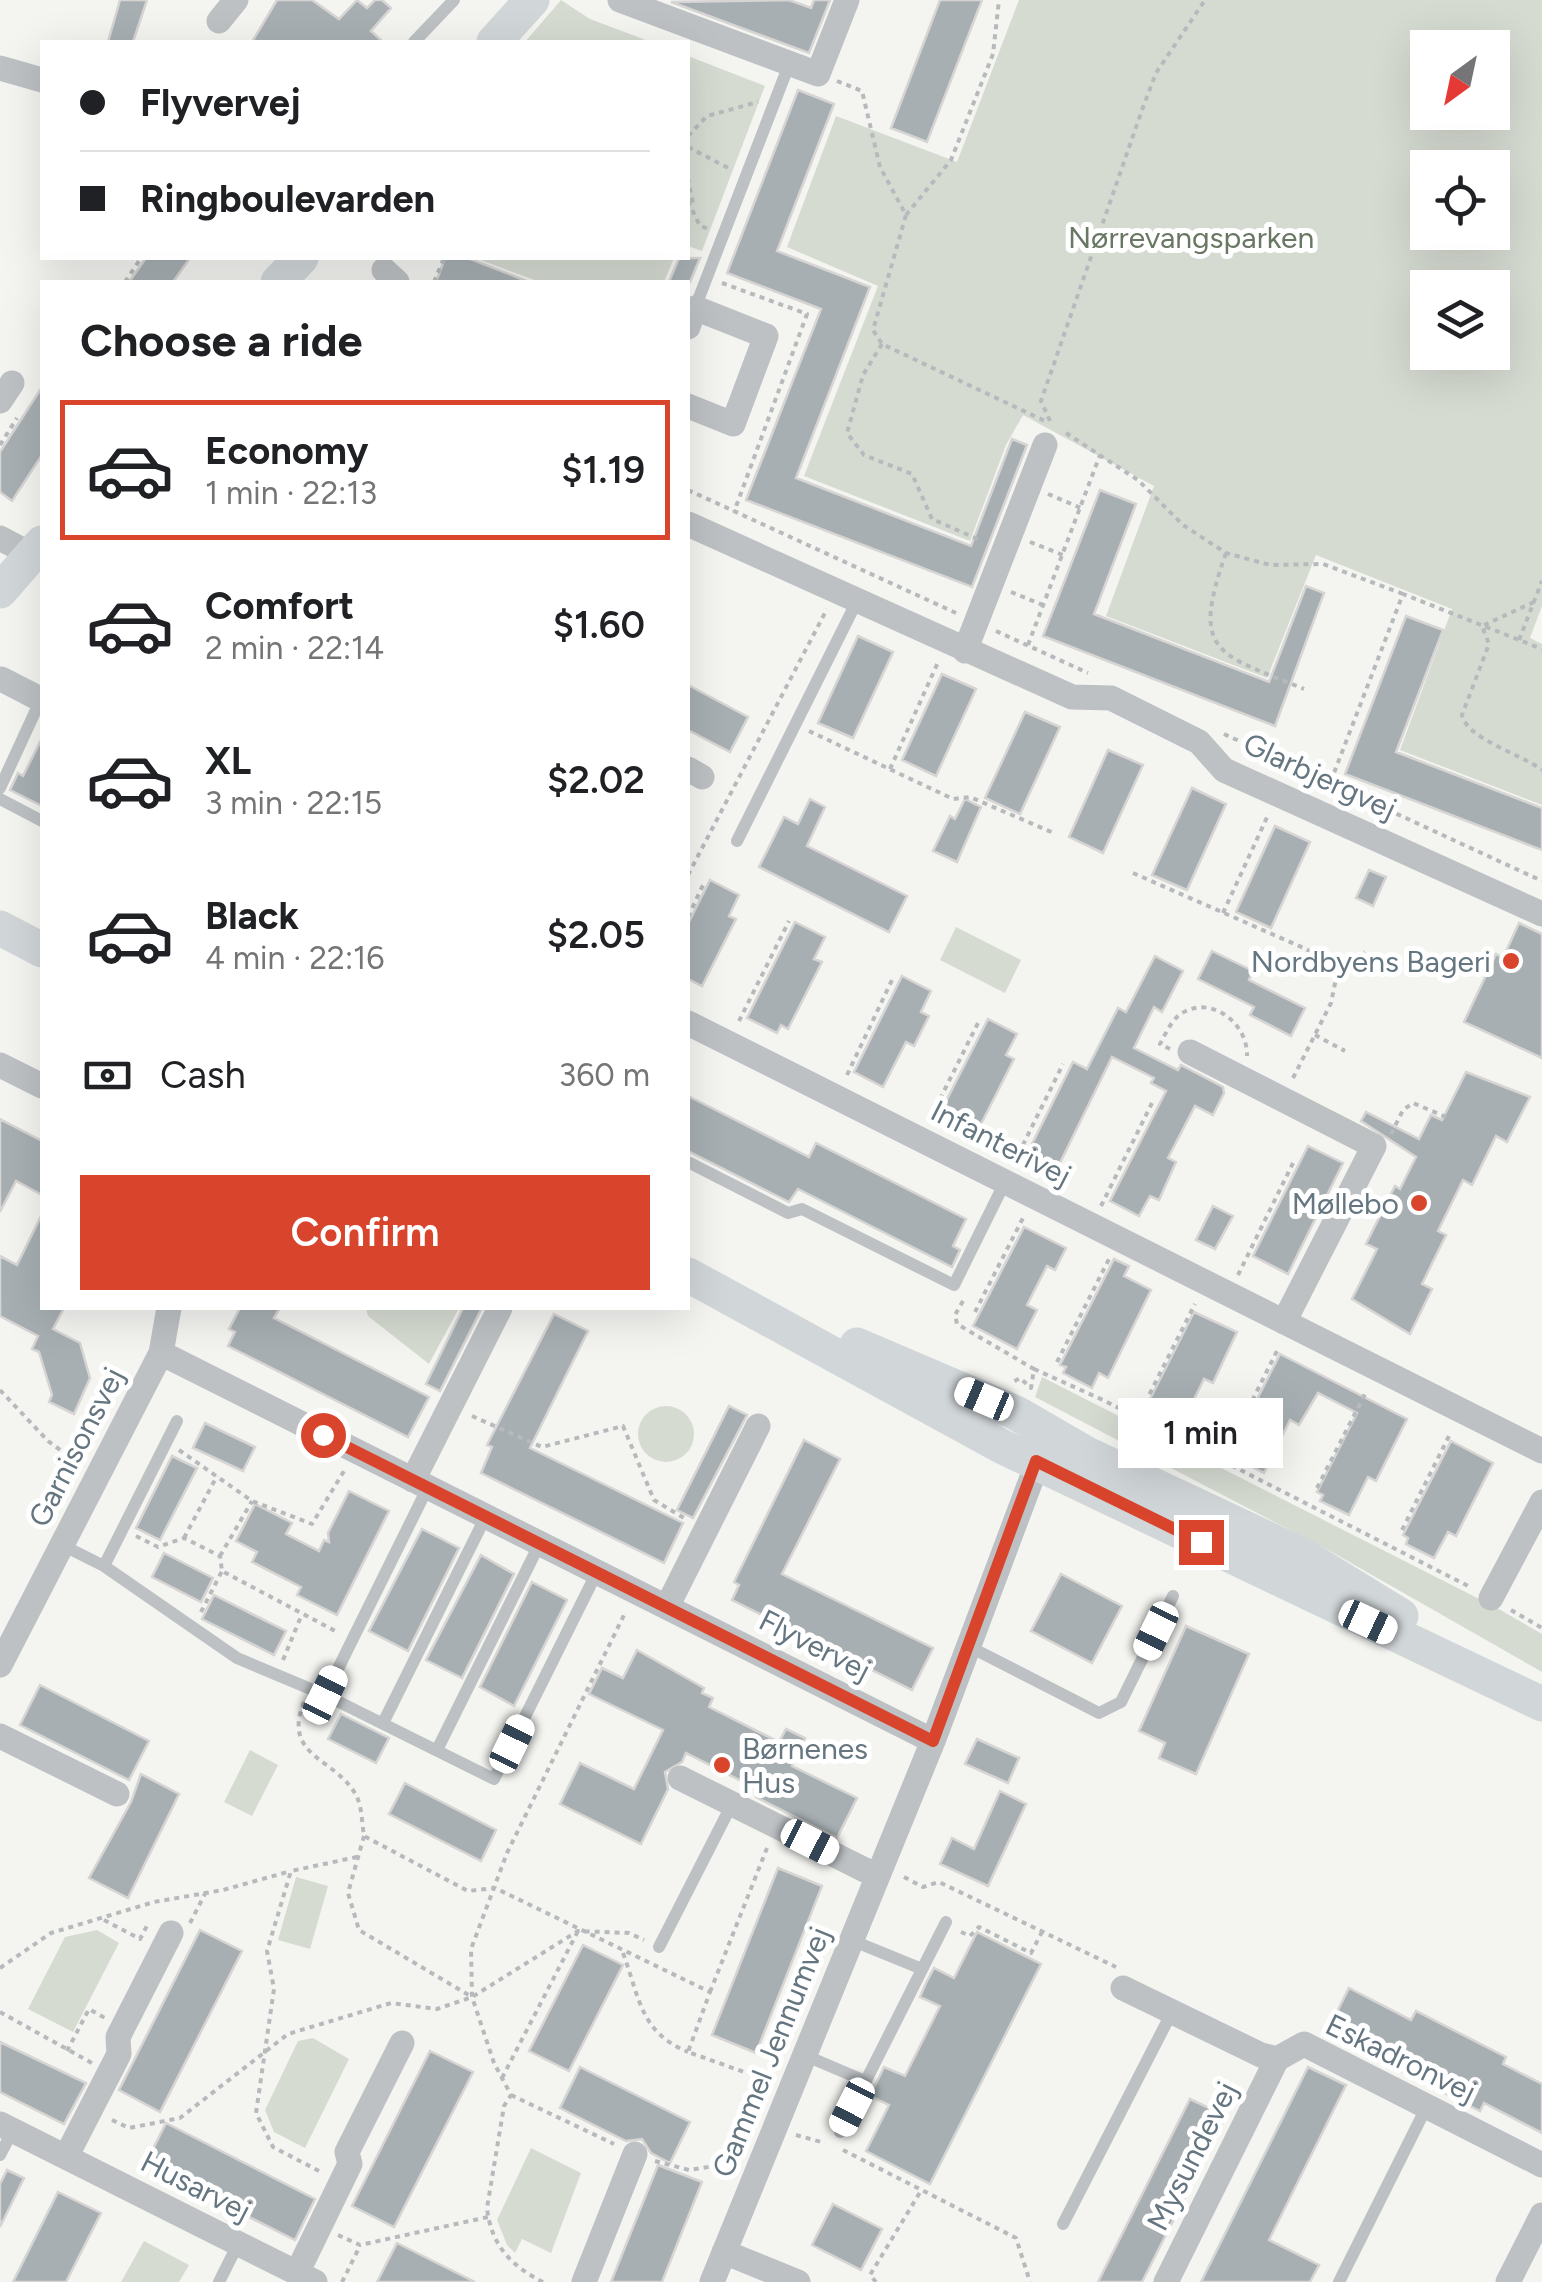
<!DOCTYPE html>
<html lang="en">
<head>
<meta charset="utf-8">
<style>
  :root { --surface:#fff; --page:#f2f2f2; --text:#202124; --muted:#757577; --line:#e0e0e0; --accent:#d9452c }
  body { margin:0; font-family:Figtree,sans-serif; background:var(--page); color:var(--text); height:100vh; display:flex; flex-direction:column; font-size:38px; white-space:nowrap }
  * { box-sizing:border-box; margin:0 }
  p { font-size:32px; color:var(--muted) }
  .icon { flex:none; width:55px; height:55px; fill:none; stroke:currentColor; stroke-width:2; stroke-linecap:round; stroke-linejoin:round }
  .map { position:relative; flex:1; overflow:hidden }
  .sheet { position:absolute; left:40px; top:280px; width:650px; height:1030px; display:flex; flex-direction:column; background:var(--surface); border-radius:0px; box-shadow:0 10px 40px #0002 }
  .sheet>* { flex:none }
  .hud { position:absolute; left:40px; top:40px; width:650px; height:220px; border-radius:0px; box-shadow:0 10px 40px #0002; display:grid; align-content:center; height:220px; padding:0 40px; background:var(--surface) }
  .needle { width:65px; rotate:213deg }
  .tools { position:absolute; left:1410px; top:30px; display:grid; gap:20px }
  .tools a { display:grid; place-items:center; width:100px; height:100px; border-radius:0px; background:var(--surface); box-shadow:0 10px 40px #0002; font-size:50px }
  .end { position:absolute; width:45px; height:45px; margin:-22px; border:12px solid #d9452c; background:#fff; box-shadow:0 0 0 5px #fff }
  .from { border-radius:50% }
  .bubble { position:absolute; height:70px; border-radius:0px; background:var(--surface); box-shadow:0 10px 40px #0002; font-size:32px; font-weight:600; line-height:70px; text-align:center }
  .car { position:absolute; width:30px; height:60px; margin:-30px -15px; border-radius:12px; box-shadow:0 0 8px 2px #0007; background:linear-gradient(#fff 24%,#345 0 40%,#fff 0 76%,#345 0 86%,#fff 0) }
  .hud b { display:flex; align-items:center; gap:35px; height:95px; font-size:38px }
  .hud b+b { border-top:2px solid var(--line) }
  .hud i { width:25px; height:25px; background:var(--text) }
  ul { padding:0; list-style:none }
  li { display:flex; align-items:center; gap:30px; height:140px; margin:0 20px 15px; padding:0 20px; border:5px solid transparent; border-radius:0px }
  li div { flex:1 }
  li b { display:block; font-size:38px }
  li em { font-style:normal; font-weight:600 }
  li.selected { border-color:var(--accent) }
  li>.icon { width:90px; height:90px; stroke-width:1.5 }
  h2 { padding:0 40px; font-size:45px; line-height:120px }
  .pay { display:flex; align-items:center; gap:25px; height:110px; padding:0 40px; font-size:38px }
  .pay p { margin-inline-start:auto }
  .primary-button { display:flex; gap:20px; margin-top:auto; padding:20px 40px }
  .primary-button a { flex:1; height:115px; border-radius:0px; background:var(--accent); color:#fff; font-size:40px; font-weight:600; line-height:115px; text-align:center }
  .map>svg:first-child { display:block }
</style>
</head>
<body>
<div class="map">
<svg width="1542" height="2282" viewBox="0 0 1542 2282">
  <rect width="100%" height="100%" fill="#f4f4f1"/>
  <path fill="#d6dbd2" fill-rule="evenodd" d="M561 0 590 19 651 42H525Z
    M1019 0H1542V606L1530 638 1542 644V805L1400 750 1452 609 1316 555 1267 678 1106 616 1154 486 1023 415 1006 445 970 541 804 476 878 286 787 247 836 116 957 162ZM1428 48H1492V112H1428ZM1428 168H1492V232H1428ZM1428 288H1492V352H1428Z
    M688 56 765 86 702 251 688 246Z
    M475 258H674L664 282H540Z
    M956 927 1021 960 1005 993 940 960Z
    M366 1308H459L429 1364 368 1316Z
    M1042 1377 1497 1608 1542 1634V1672L1330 1551 1035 1397Z
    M638 1434a28 28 0 1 1 56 0a28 28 0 1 1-56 0Z
    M250 1750 278 1765 252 1816 224 1802Z
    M296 1877 328 1886 310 1949 278 1940Z
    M97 1930 119 1943 73 2032 28 2009 65 1937Z
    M313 2038 349 2059 305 2148 274 2132 265 2110 298 2041Z
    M531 2148 581 2173 551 2253 522 2239 515 2253 507 2245 497 2220Z
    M144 2241 189 2265 179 2282H121Z"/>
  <path fill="#a7afb3" stroke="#d6d5d3" stroke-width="2.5" d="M120 0H147L133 42H108Z
    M277 0H312L339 19 357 0 367 8 375 0H382L391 8 371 31 383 42H252Z
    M789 0 811 8 814 0H830L809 53 671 2Z
    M940 0H982L927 142 891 128Z
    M798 90 834 104 777 251 870 287 796 478 971 546 1012 439 1027 445 972 587 746 500 821 309 727 273Z
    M146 258H190L173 282H129Z
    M445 258H468L529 282H436Z
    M679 258H700L690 282H669Z
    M42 387V455L12 501 0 492V452Z
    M1100 490 1136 504 1094 614 1269 682 1306 586 1324 593 1275 726 1043 636Z
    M1406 616 1443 630 1396 752 1542 808V850L1345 774Z
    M858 636 893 652 853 738 818 723Z
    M942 674 976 689 936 776 902 760Z
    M688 685 748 717 730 752 688 730Z
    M1025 712 1060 727 1020 814 985 798Z
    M42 738V806L10 790 18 773 23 776Z
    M1108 750 1143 765 1103 853 1069 837Z
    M1192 788 1226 804 1187 890 1152 875Z
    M810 799 825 807 807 846 907 896 889 932 759 867 784 817 798 824Z
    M965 799 981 807 957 862 933 851 950 816 955 819Z
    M1275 826 1310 842 1271 928 1236 912Z
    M1369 870 1386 877 1373 906 1356 898Z
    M710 880 739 895 729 916 736 919 702 986 688 979V924Z
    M795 922 825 937 814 959 822 962 788 1029 781 1025 777 1033 747 1018Z
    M1519 923 1542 934V1058L1464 1022 1496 954 1503 958Z
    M1212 951 1253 971 1249 980 1305 1008 1291 1036 1250 1015 1254 1007 1198 979Z
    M1155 956 1183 971 1162 1012 1154 1007 1134 1048 1178 1070 1181 1065 1223 1087 1224 1093 1213 1115 1195 1106 1168 1158 1176 1162 1159 1200 1150 1196 1139 1216 1110 1201 1166 1091 1151 1083 1154 1078 1112 1057 1055 1173 1025 1158 1073 1062 1087 1069 1118 1008 1126 1012Z
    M902 976 931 991 921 1012 929 1016 914 1046 906 1042 883 1087 854 1072Z
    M988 1019 1017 1034 1006 1055 1014 1059 980 1126 973 1122 969 1131 939 1115Z
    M1466 1072 1530 1097 1507 1142 1496 1136 1472 1185 1463 1180 1438 1231 1446 1235 1422 1284 1432 1289 1410 1334 1352 1299 1377 1249 1366 1244 1395 1186 1400 1189 1416 1157 1361 1121 1366 1112 1419 1139 1431 1115 1442 1120Z
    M688 1096 809 1157 816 1143 966 1219 953 1246 960 1250 952 1267 798 1189 789 1202 688 1151Z
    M0 1119 42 1141V1195L16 1181 0 1212Z
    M1308 1146 1343 1163 1288 1274 1253 1256Z
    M1213 1206 1233 1216 1215 1249 1196 1240Z
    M42 1214V1308H64L53 1329 80 1343 90 1378 74 1414 49 1402 52 1395 39 1352 32 1349 38 1336 0 1316V1256L17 1265Z
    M1024 1227 1066 1248 1055 1270 1047 1266 1027 1305 1037 1310 1017 1349 973 1326Z
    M1114 1259 1129 1266 1124 1276 1151 1290 1108 1378 1099 1373 1092 1388 1063 1373 1066 1367 1060 1365Z
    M240 1308H280L274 1318 429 1397 408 1437 228 1346 235 1332 229 1329Z
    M463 1308H482L440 1391 426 1384Z
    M1194 1312 1237 1332 1213 1383 1204 1379 1179 1430 1149 1415 1151 1410 1146 1407Z
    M554 1314 588 1331 530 1448 683 1523 664 1563 481 1473 492 1447 487 1445Z
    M1280 1354 1407 1419 1376 1481 1368 1477 1349 1515 1320 1501 1323 1495 1317 1492 1357 1413 1318 1393 1299 1425 1290 1420 1264 1473 1235 1458 1238 1452 1232 1449Z
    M729 1406 747 1415 693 1518 677 1510Z
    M205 1423 255 1447 243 1471 193 1448Z
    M804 1440 840 1459 782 1574 933 1648 912 1690 732 1600 739 1585 734 1582Z
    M1451 1441 1493 1463 1456 1536 1448 1532 1434 1558 1406 1544 1408 1538 1403 1535Z
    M172 1456 197 1468 160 1540 136 1528Z
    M349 1491 389 1511 337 1615 297 1595 301 1587 252 1562 257 1552 236 1541 255 1504 292 1523 286 1534 319 1551 324 1540 329 1542 328 1533Z
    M422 1529 459 1548 408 1651 369 1631Z
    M164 1553 213 1578 201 1602 152 1577Z
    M481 1555 514 1574 462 1678 426 1660Z
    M1061 1574 1122 1606 1092 1663 1031 1631Z
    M532 1582 567 1600 514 1706 480 1687Z
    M214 1595 286 1631 274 1655 202 1619Z
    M1186 1626 1249 1654 1196 1774 1159 1758 1165 1743 1139 1731Z
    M637 1650 704 1688 702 1693 713 1698 709 1707 779 1742 786 1729 805 1738 792 1766 857 1798 837 1838 756 1797 759 1790 686 1753 682 1762 665 1772 668 1789 641 1844 560 1804 580 1763 634 1789 663 1730 589 1694 602 1668 623 1678Z
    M40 1685 149 1741 129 1780 20 1725Z
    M341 1714 389 1738 376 1763 328 1739Z
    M977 1739 1019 1758 1008 1783 965 1764Z
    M141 1774 179 1794 128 1898 89 1878 131 1802Z
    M405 1783 496 1830 481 1861 389 1814Z
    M1000 1791 1026 1804 988 1886 940 1864 952 1838 974 1849Z
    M778 1868 822 1886 756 2053 712 2035Z
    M200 1930 242 1951 160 2112 119 2090Z
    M977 1932 1041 1964 930 2184 866 2151 889 2105 870 2096 884 2067 905 2076 940 2006 920 1997 926 1983 934 1968 954 1978Z
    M583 1945 623 1965 569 2071 529 2051Z
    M1349 1988 1411 2020 1416 2011 1506 2057 1503 2064 1542 2084V2133L1484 2103 1480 2111 1389 2065 1393 2055 1331 2024Z
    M0 2042 86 2083 64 2124 0 2092Z
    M430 2051 473 2072 394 2227 352 2206Z
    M580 2067 690 2122 670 2163 651 2153 642 2139 626 2141 560 2108Z
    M1308 2067 1346 2085 1269 2240 1319 2265 1310 2282H1201Z
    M1190 2099 1226 2116 1142 2282H1098Z
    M166 2123 315 2199 295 2240 145 2165Z
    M658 2165 702 2182 662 2282H611Z
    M7 2170 24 2178 0 2227V2184Z
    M58 2192 101 2213 66 2282H13Z
    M833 2204 882 2229 861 2270 812 2245Z
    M397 2243 475 2282H377Z"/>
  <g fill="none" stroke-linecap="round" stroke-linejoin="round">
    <path stroke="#b7babc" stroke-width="4" stroke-dasharray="5 5" stroke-linecap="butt" d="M837 81 862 91 880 167 906 215 873 330 882 344 1045 421
      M688 136 707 116 758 102
      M688 147 732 170
      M688 178 693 204
      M688 201 700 226 709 229
      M906 215 951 160 993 54 999 0
      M125 282 141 258
      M434 282 444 258
      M722 283 807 314 734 512
      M882 344 863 375 847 433 864 455 912 474 932 519 982 541
      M1050 421 1041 401 1142 110 1156 73 1205 0
      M1066 433 1138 480 1183 525 1226 553 1270 565 1323 564 1403 594
      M0 445 17 418
      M688 490 956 613
      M1048 494 1081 508
      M1030 542 1063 555
      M1226 553C1190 654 1217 653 1304 689
      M1011 592 1043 605
      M1534 602 1482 626 1489 644 1462 715C1467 739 1521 754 1542 770
      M996 631 1088 673
      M1519 640 1542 581
      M1028 645 1100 455
      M809 731 953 799 970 797 1056 834
      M1224 734 1542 881
      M890 769 939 660
      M1327 791 1403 594 1542 649
      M1133 873 1306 949 1338 969
      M688 875 827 609
      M1223 913 1269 813
      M688 917 704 883
      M739 1021 789 921
      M1315 1035 1345 1051
      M1170 1049 1160 1044C1165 1035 1170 1023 1178 1016 1208 992 1248 1022 1247 1056
      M847 1075 892 980
      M1293 1078 1331 1003 1338 969 1365 952
      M931 1117 979 1021
      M1391 1134 1403 1110 1413 1103 1446 1117
      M1014 1163 1063 1064
      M1101 1206 1152 1103
      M1238 1275 1293 1163
      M963 1301 955 1315 957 1324 1034 1369 1031 1388 1020 1378 1013 1382
      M975 1312 1023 1218
      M1057 1362 1109 1259
      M1034 1369 1103 1400 1472 1588
      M0 1390 48 1441 77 1462
      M1145 1403 1195 1304
      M472 1416 542 1447 623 1426 654 1500 684 1518
      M1230 1445 1279 1347
      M179 1450 252 1501 312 1524 344 1471
      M1317 1488 1367 1390
      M1402 1530 1451 1432
      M136 1536 158 1547 184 1538 220 1556 222 1571 339 1633
      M184 1538 217 1476
      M220 1556 252 1501
      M1511 1610 1542 1628
      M201 1612 222 1571
      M283 1660 302 1614
      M304 1702C281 1758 338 1758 357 1797 362 1808 362 1824 364 1836L468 1891 495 1888 710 1992 688 2052 772 2082
      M364 1836 348 1893 359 1930 472 1997
      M904 1877 923 1887 939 1882 1116 1967
      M104 1920 140 1939 149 1922
      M190 1923 206 1892
      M961 1932 970 1936 979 1927 1031 1953 1042 1932
      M623 1953C640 1999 640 2032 688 2052
      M0 1968 51 1933 154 1902 223 1890 291 1871
      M710 1992 767 1848
      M0 2012 92 2063
      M67 2051 89 2009 105 2018
      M502 2078 578 1931
      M511 2095 614 2144
      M112 2120 129 2128 180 2118 288 2034 391 2003 437 2009 472 1997 578 1931 629 1933 644 1940
      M796 2135 825 2143
      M843 2150 1016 2238 1030 2282
      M655 2161 689 2170 739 2162
      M319 2171 273 2147 256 2113 274 1989 267 1951 291 1871 357 1857
      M338 2235 360 2245 488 2217
      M342 2282 360 2246
      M543 2282C511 2266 491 2245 487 2208L504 2106 511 2095 494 2063 472 1997 471 1949 507 1853 625 1613
      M876 2282 870 2275 922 2189"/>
    <path stroke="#bdc1c4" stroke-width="12" d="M414 42 454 0
      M695 308 790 62
      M0 788 41 699
      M0 799 42 821
      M737 841 857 601
      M688 1162 788 1213 802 1209 954 1285 1005 1182
      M428 1487 325 1695 494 1779 597 1572
      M62 1545 104 1566 177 1421
      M104 1566 237 1658 325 1695
      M968 1646 1099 1713 1121 1702 1173 1596
      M383 1723 486 1516
      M437 1750 540 1543
      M851 1940 922 1969
      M659 1947 732 1804
      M804 2055 865 2081
      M840 2132 946 1922
      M0 2155 13 2130
      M1063 2224 1172 2012
      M219 2282 238 2244
      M1339 2282 1427 2106"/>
    <path stroke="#bdc1c4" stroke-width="25" d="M620 0 818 74 847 0
      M219 21 236 0
      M0 68 42 80
      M384 270 397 282
      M688 327 695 308 766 336 733 424 688 406
      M0 401 12 383
      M688 524 1072 697 1111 698 1199 742 1224 770 1542 914
      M0 538 32 555
      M965 651 1045 445
      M1 679 42 700
      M688 769 702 777
      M688 1023 1542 1451
      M1190 1052 1374 1146 1284 1322
      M0 1065 42 1086
      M161 1353 933 1741
      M413 1480 500 1308
      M1491 1598 1542 1502
      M667 1607 758 1426
      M0 1665 161 1353 169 1308
      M0 1736 117 1794
      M680 1778 877 1876
      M1123 1988 1261 2055 1277 2059 1304 2044 1542 2165
      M0 2124 315 2282
      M66 2157 119 2054 118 2037 171 1933
      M724 2252 798 2282
      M297 2273 350 2164 347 2152 402 2043
      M584 2282 635 2154
      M712 2282 933 1741 1042 1451
      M1166 2282 1277 2059
      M1508 2282 1542 2215"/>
    <path stroke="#d1d6d9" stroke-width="35" d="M494 42 532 0
      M278 282 301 258
      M0 591 42 543
      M0 928 42 950
      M688 1275 1001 1446 1542 1704
      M857 1345 1016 1413 1085 1453 1302 1555 1401 1616"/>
  </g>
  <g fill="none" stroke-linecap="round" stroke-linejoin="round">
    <path stroke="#d9452c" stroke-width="12" d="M323 1435 933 1741 1036 1461 1201 1542"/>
  </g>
  <g fill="#d9452c" stroke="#fff" stroke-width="4">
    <circle cx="1511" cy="961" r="10"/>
    <circle cx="1419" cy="1203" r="10"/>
    <circle cx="722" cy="1765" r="10"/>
  </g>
  <g text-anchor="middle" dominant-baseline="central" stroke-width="10" stroke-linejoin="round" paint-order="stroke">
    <g font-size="30" fill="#697863" stroke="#fff">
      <text x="1191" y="237">Nørrevangsparken</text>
    </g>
    <g font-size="30" fill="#657680" stroke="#fff">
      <text transform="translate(1320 776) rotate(25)">Glarbjergvej</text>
      <text transform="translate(1001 1143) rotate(27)">Infanterivej</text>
      <text transform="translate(76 1447) rotate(-63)">Garnisonsvej</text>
      <text transform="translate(815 1645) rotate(27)">Flyvervej</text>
      <text transform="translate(771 2052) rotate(-68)">Gammel Jennumvej</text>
      <text transform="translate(1401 2058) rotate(26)">Eskadronvej</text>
      <text transform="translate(1192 2156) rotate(-63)">Mysundevej</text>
      <text transform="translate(196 2186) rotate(27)">Husarvej</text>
    </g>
    <g font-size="30" fill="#657680" stroke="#fff" text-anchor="end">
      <text x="1491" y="961">Nordbyens Bageri</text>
      <text x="1399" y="1203">Møllebo</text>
      <text x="742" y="1748" text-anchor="start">Børnenes<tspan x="742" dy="34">Hus</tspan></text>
    </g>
  </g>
</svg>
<div class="tools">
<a><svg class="needle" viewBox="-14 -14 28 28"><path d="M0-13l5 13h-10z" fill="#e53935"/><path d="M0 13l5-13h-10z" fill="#757577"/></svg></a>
<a><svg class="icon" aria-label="locate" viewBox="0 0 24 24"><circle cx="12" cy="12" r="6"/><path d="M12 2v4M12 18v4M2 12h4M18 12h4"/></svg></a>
<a><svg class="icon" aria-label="layers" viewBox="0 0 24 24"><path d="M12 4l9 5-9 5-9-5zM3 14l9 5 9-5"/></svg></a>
</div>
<i class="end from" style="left:323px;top:1435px"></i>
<i class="end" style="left:1201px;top:1542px"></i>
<div class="bubble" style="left:1118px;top:1398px;width:165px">1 min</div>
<i class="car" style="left:984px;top:1399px;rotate:293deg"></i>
<i class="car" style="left:1368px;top:1622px;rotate:115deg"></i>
<i class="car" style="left:1156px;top:1631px;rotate:206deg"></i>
<i class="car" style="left:325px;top:1695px;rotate:26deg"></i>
<i class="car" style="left:512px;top:1744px;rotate:26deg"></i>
<i class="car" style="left:810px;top:1842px;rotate:117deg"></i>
<i class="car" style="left:852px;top:2107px;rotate:207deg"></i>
<div class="hud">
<b><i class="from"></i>Flyvervej</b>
<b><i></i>Ringboulevarden</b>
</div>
<section class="sheet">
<h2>Choose a ride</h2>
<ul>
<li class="selected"><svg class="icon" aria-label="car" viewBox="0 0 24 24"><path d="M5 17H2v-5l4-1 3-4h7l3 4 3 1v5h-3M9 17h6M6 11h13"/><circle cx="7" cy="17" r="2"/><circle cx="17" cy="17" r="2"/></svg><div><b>Economy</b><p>1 min · 22:13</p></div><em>$1.19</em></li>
<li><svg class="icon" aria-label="car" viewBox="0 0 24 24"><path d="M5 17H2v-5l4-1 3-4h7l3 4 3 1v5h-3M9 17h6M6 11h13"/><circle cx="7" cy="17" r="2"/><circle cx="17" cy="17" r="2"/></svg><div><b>Comfort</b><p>2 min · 22:14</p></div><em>$1.60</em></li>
<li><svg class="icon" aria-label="car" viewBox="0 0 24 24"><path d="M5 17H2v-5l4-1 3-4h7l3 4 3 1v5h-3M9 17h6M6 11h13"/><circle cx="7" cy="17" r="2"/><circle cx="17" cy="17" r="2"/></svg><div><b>XL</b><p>3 min · 22:15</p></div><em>$2.02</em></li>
<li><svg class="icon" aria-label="car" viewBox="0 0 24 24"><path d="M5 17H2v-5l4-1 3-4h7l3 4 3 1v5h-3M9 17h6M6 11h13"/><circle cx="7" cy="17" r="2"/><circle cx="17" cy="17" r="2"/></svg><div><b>Black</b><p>4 min · 22:16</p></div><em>$2.05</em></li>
</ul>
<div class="pay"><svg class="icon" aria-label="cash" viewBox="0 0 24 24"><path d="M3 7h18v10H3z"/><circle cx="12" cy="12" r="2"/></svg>Cash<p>360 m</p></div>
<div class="primary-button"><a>Confirm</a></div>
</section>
</div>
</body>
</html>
